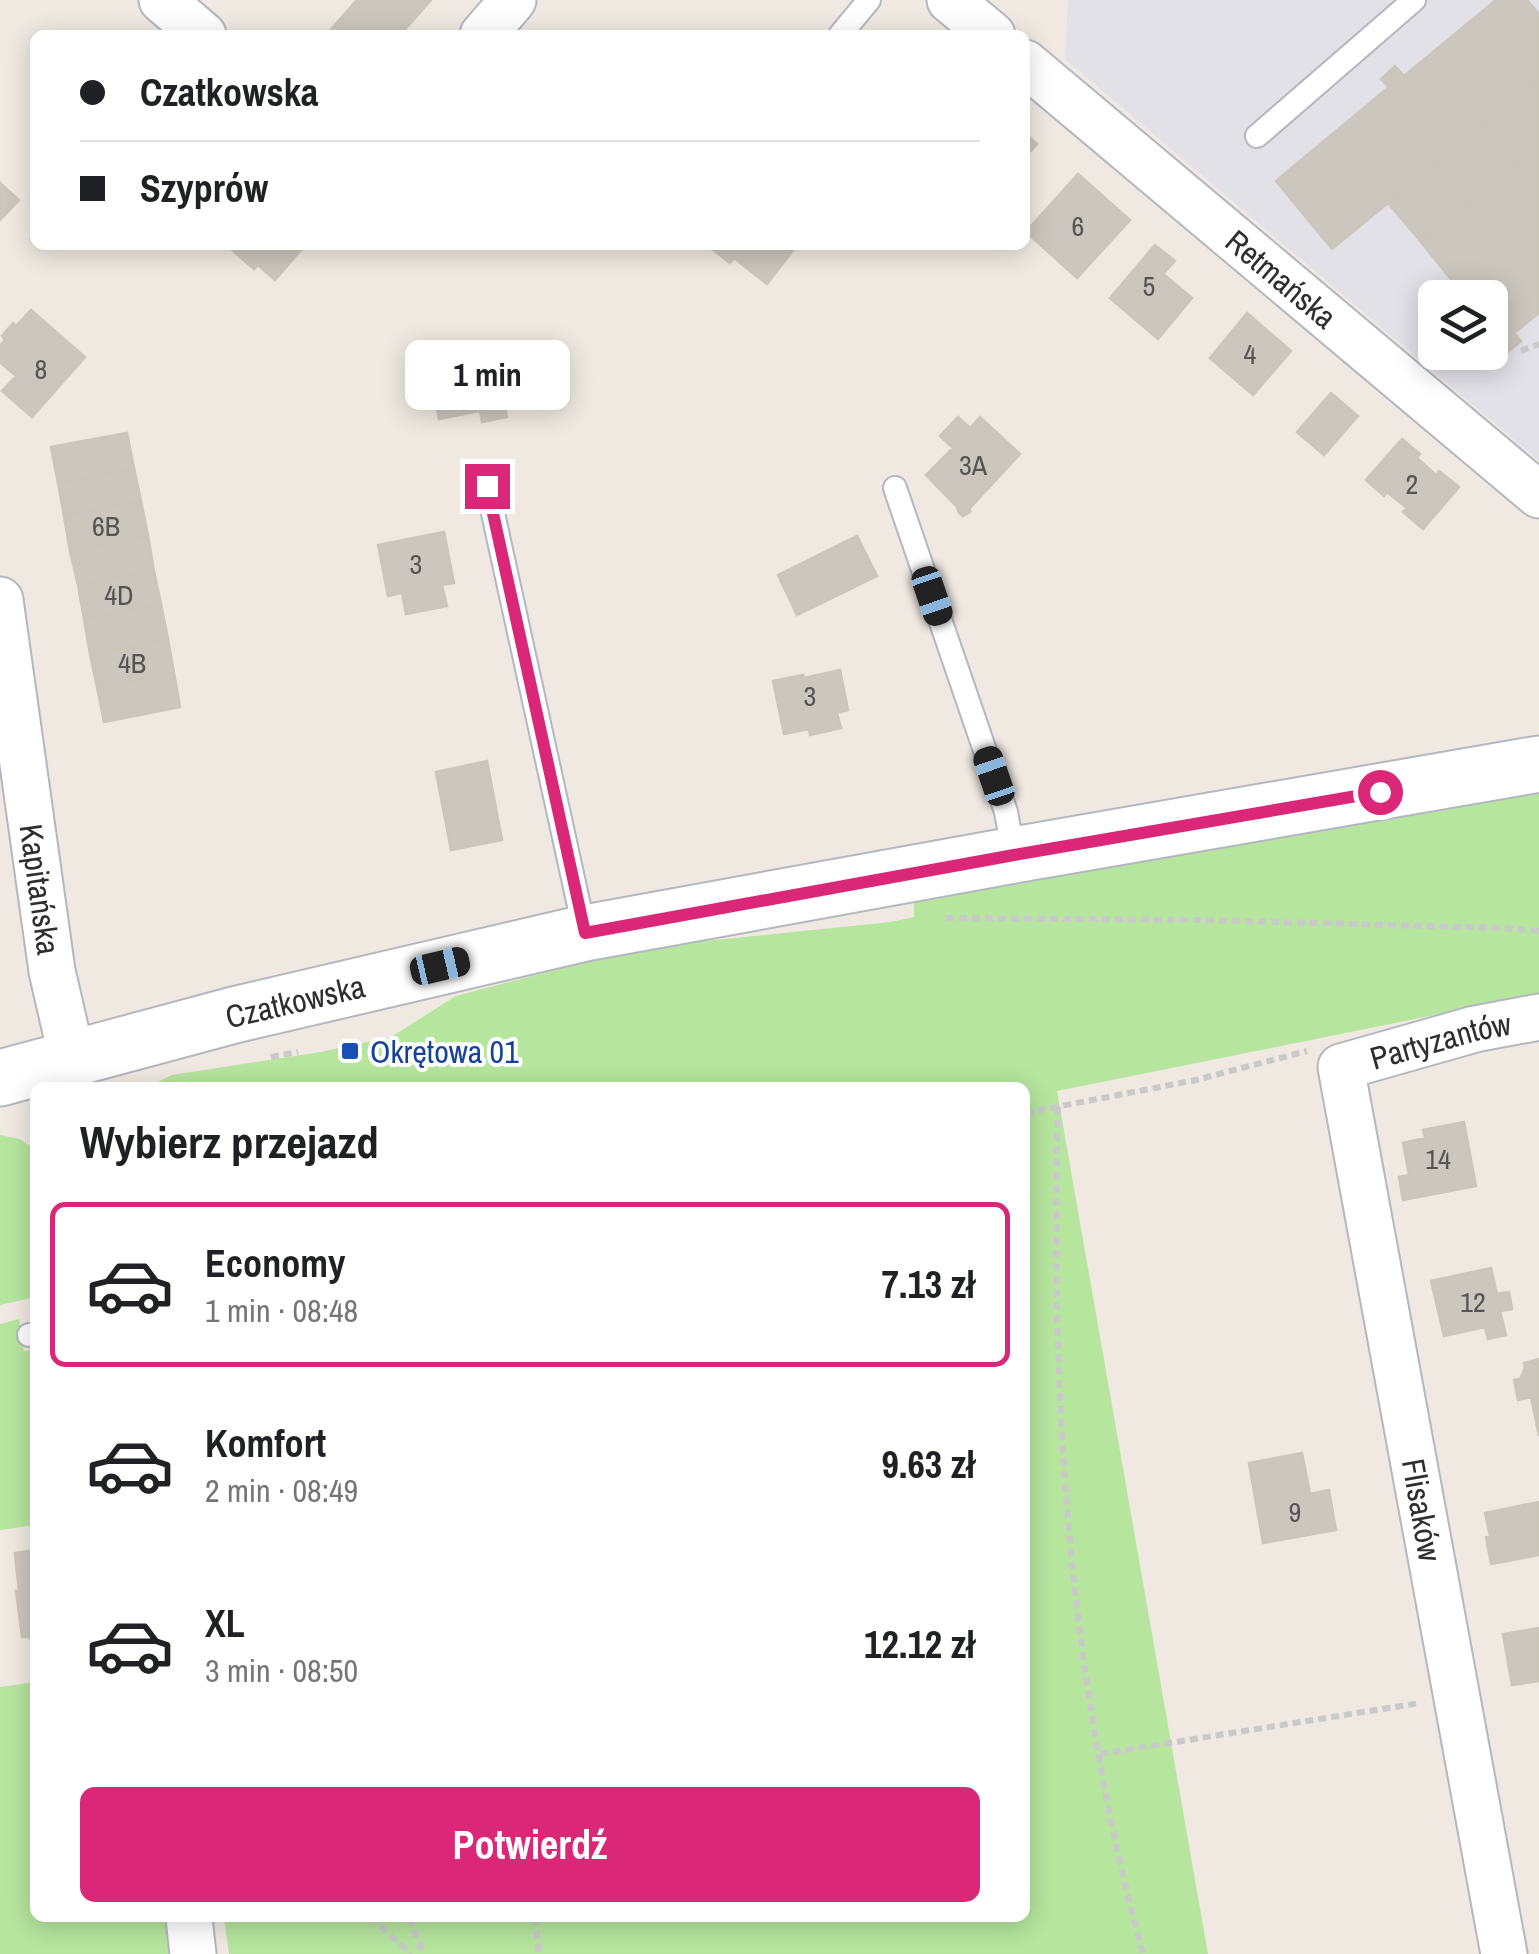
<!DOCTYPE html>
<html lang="pl">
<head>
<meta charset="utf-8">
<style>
  :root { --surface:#fff; --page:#f6f6f6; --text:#202124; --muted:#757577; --line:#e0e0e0; --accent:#db2777 }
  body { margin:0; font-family:"Archivo Narrow",sans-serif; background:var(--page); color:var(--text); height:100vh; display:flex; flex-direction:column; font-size:38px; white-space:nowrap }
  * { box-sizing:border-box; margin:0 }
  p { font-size:32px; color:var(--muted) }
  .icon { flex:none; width:55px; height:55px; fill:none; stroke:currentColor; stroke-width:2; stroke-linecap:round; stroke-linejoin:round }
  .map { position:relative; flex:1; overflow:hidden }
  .sheet { position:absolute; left:30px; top:1082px; width:1000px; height:840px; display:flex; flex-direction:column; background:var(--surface); border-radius:15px; box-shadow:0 5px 25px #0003 }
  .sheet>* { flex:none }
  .guide { position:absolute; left:30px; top:30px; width:1000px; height:220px; border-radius:15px; box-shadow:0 5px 25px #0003; display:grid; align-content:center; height:220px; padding:0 50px; background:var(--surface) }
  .fabs { position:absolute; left:1418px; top:280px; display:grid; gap:20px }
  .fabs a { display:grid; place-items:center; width:90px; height:90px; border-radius:15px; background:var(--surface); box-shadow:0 5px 25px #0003; font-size:50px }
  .end { position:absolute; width:45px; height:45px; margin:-22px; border:12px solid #db2777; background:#fff; box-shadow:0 0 0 5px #fff }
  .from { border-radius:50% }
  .bubble { position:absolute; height:70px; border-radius:15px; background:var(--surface); box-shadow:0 5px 25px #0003; font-size:32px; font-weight:800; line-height:70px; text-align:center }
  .car { position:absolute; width:30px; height:60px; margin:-30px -15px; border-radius:12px; box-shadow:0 0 8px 2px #0007; background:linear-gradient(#222 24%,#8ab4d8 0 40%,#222 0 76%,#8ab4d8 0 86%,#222 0) }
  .guide b { display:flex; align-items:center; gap:35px; height:95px; font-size:38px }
  .guide b+b { border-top:2px solid var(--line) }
  .guide i { width:25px; height:25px; background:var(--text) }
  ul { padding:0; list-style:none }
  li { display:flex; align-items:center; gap:30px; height:165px; margin:0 20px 15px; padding:0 30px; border:5px solid transparent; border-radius:15px }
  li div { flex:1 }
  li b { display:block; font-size:38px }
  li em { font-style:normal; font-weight:800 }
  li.active { border-color:var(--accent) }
  li>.icon { width:90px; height:90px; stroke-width:1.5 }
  h2 { padding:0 50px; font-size:45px; line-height:120px }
  .action { display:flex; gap:20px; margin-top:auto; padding:20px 50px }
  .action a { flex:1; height:115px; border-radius:15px; background:var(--accent); color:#fff; font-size:40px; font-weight:800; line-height:115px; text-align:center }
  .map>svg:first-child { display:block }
</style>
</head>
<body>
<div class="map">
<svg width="1539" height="1954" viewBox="0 0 1539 1954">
  <rect width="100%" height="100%" fill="#efe9e1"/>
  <path fill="#e3e1e8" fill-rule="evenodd" d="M1068 0H1539V461L1065 59ZM1435 298H1490V352H1435Z"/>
  <path fill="#b6e59e" d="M1539 791V994L1057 1091 1208 1954H229L224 1918H1025V1088H145L172 1075 321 1052 391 1037 456 996 639 948 891 922 914 917V896L1285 837Z
    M0 1135 20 1139 35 1150V1297L0 1305Z
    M19 1319 24 1351 35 1350V1525L0 1530V1324Z
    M35 1682V1918H169L174 1954H0V1687Z"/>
  <path fill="#cbc7bf" stroke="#cbc5ba" stroke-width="2.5" d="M357 0H431L400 35H326Z
    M1496 0H1527L1539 14V79L1332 249 1276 181 1389 87 1381 79 1395 66 1404 76Z
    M1539 78V146L1421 242 1388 203Z
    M1025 133 1037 144 1025 157Z
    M1539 146V313L1514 333 1521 341 1509 351 1490 327V298H1466L1421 242Z
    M1078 174 1130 220 1077 278 1026 232Z
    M0 183 19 200 0 220Z
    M227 245H248L239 256Z
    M248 245H305L275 280 258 265 254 269 239 256Z
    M707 245H744L730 263Z
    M744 245H797L767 284 734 258Z
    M1155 245 1175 261 1163 274 1192 298 1158 339 1110 298Z
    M31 310 85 357 32 417 2 391 16 376 0 362V346L5 340 2 336 13 323 16 326Z
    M1247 313 1291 351 1253 395 1210 358Z
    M471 351 472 357 495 352 507 417 482 422 480 411 439 419 428 360Z
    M1331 393 1358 416 1324 455 1297 432Z
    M958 417 970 428 980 417 1020 454 970 508V512L963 516 959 513 957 507 926 475 953 448 940 436Z
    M127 433 134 468 58 483 51 447Z
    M1402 439 1420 454 1417 458 1436 475 1439 471 1459 487 1423 529 1403 512 1407 508 1387 492 1384 496 1366 480Z
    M134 468 141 501 64 516 58 483Z
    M141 501 148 536 70 551 64 516Z
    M444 532 454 583 442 585 447 606 406 614 402 593 388 596 378 545Z
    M148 536 154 571 78 585 70 551Z
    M857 536 877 576 797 615 778 575Z
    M154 571 161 604 84 619 78 585Z
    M161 604 168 639 90 654 84 619Z
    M168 639 174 673 97 687 90 654Z
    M840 670 848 710 837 713 841 728 810 735 809 729 784 734 773 681 803 675 804 678Z
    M174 673 180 707 104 722 97 687Z
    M487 761 502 840 451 850 436 772Z
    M1464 1122 1476 1186 1403 1200 1399 1177 1409 1175 1403 1143 1425 1138 1423 1130Z
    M1491 1268 1497 1294 1509 1292 1512 1309 1500 1311 1506 1335 1488 1339 1485 1327 1444 1336 1431 1281Z
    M1539 1359V1436L1531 1397 1518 1400 1514 1380 1520 1379 1525 1368 1524 1363Z
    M1302 1453 1310 1494 1329 1490 1336 1530 1263 1543 1249 1463Z
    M1539 1502V1555L1491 1564 1486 1537 1490 1536 1485 1513Z
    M35 1550V1642H34L28 1637H22L16 1591H19L15 1553Z
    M1539 1628V1681L1512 1685 1503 1634Z"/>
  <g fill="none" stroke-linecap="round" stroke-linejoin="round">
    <g stroke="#b4b7c1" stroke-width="26">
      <path id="service" d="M840 35 869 0
        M1257 136 1414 0
        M487 486 585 933
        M895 488 1006 812 1014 855
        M29 1335 35 1334"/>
    </g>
    <g stroke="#b4b7c1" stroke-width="49">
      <g id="minor">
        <path d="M162 0 203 35"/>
        <path d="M950 0 992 35"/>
        <path d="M483 35 513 0"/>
        <path id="s1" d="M1025 63 1539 495"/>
        <path id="s2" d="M0 600 52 971 72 1058"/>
        <path d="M189 1918 193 1954"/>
        <path id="s3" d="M1504 1954 1341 1067 1475 1029 1539 1017"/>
      </g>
    </g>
    <g stroke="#b4b7c1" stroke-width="59">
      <g id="tertiary">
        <path id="s4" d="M0 1078 234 1015 585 933 1014 855 1539 764"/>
      </g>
    </g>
    <path stroke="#c9c9c9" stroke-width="6" stroke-dasharray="8 5" stroke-linecap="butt" d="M1521 351 1539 344
      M946 918 1201 920 1501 928 1539 931
      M271 1057 298 1052
      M1058 1107C1050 1390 1068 1681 1143 1954
      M1025 1113 1196 1080 1307 1051
      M1100 1754 1420 1703
      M371 1918 411 1954
      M409 1918 424 1954
      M535 1918 539 1954"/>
    <use href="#service" stroke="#fff" stroke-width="22"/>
    <use href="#minor" stroke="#fff" stroke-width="45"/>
    <use href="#tertiary" stroke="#fff" stroke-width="55"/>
  </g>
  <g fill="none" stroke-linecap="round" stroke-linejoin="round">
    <path stroke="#db2777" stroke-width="12" d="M487 486 585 933 1014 855 1380 792"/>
  </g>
  <rect fill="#1a4fb4" stroke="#fff" stroke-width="4" x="340" y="1041" width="20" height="20" rx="5"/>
  <g text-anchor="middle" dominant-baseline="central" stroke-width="8" stroke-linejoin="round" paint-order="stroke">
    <g font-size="28" fill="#555452">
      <text x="1078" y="226">6</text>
      <text x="1149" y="286">5</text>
      <text x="1250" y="354">4</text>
      <text x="41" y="369">8</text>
      <text x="973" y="465">3A</text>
      <text x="1412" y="484">2</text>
      <text x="106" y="526">6B</text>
      <text x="416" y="564">3</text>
      <text x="119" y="595">4D</text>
      <text x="132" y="663">4B</text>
      <text x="810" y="696">3</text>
      <text x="1438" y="1159">14</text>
      <text x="1473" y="1302">12</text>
      <text x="1295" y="1512">9</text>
    </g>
    <g font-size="32" fill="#2e2e2e" stroke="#fff">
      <text stroke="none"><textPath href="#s1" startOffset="335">Retmańska</textPath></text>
      <text stroke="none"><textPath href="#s2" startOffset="292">Kapitańska</textPath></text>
      <text stroke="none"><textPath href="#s4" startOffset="305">Czatkowska</textPath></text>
      <text stroke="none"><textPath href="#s3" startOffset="1005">Partyzantów</textPath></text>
      <text transform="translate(1422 1510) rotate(80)">Flisaków</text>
    </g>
    <g font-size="32" fill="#164399" stroke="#fff" text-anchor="start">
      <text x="370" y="1051">Okrętowa 01</text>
    </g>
  </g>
</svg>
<div class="fabs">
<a><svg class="icon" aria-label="layers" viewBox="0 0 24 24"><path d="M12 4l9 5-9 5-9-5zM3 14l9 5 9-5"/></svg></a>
</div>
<i class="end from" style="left:1380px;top:792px"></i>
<i class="end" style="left:487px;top:486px"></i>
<div class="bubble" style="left:405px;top:340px;width:165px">1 min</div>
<i class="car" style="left:932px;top:596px;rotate:161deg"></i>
<i class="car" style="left:994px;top:776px;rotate:341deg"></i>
<i class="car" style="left:440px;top:966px;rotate:77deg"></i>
<div class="guide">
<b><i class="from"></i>Czatkowska</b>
<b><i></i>Szyprów</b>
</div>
<section class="sheet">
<h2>Wybierz przejazd</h2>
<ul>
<li class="active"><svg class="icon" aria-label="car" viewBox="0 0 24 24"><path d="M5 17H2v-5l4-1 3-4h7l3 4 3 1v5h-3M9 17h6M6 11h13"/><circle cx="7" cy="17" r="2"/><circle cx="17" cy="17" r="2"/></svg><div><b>Economy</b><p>1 min · 08:48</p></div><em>7.13 zł</em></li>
<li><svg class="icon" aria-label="car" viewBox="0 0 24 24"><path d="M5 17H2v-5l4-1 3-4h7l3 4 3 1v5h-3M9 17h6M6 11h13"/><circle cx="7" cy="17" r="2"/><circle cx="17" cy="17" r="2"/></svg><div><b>Komfort</b><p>2 min · 08:49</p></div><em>9.63 zł</em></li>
<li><svg class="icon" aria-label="car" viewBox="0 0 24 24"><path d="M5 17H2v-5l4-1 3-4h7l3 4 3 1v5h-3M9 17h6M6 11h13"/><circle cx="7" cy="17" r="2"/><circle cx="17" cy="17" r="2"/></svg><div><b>XL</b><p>3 min · 08:50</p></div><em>12.12 zł</em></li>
</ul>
<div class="action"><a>Potwierdź</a></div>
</section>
</div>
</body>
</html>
